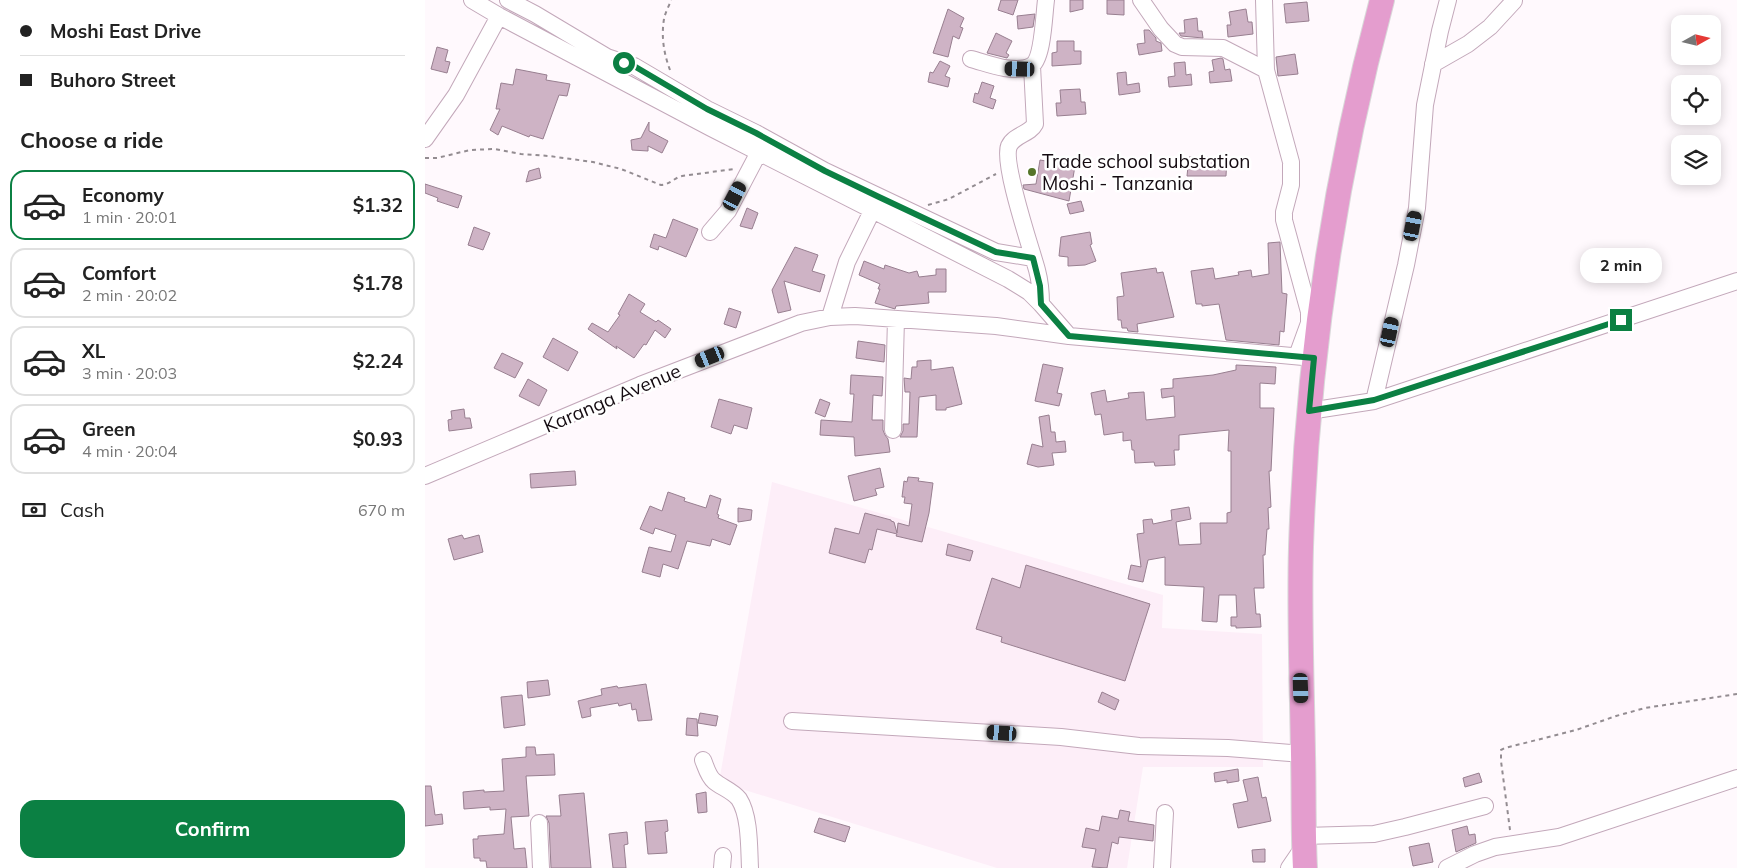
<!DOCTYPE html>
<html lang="en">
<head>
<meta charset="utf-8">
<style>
  :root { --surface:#fff; --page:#f2f2f2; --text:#222; --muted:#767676; --line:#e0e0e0; --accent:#0b8043 }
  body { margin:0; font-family:Mulish,sans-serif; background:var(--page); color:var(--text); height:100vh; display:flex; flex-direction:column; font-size:19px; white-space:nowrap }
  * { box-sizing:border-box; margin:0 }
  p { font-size:16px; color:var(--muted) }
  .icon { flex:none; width:28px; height:28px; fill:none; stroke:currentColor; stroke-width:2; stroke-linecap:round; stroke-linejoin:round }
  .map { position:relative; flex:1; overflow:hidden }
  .details { display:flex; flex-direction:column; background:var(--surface); width:425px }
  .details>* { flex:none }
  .guide { display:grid; align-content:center; height:110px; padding:0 20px; background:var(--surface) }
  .needle { width:32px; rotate:82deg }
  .controls { position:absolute; left:1246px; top:15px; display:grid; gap:10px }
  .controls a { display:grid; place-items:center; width:50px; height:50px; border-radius:10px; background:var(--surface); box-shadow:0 2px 12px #0003; font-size:25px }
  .end { position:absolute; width:22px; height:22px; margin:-11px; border:6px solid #0b8043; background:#fff; box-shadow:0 0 0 2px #fff }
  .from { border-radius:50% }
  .bubble { position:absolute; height:35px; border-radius:15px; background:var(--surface); box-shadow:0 2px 12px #0003; font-size:16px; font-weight:700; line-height:35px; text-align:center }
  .car { position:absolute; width:15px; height:30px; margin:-15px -8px; border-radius:6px; box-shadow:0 0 4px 1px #0007; background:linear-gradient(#222 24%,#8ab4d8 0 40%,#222 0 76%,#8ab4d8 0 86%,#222 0) }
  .guide b { display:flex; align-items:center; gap:18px; height:48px; font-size:19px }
  .guide b+b { border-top:1px solid var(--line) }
  .guide i { width:12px; height:12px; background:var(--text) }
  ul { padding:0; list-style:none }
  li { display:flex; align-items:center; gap:15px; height:70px; margin:0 10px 8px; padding:0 10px; border:2px solid var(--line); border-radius:15px }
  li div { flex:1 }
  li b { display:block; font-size:19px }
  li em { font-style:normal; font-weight:700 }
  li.active { border-color:var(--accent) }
  li>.icon { width:45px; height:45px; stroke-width:1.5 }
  h2 { padding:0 20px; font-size:22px; line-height:60px }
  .pay { display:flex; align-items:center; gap:12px; height:55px; padding:0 20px; font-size:19px }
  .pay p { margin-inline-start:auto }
  .action { display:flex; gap:10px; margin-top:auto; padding:10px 20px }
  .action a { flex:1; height:58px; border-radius:15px; background:var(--accent); color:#fff; font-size:20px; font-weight:700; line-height:58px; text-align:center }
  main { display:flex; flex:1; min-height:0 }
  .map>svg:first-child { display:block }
</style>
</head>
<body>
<main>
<section class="details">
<div class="guide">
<b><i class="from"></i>Moshi East Drive</b>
<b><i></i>Buhoro Street</b>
</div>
<h2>Choose a ride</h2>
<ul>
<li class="active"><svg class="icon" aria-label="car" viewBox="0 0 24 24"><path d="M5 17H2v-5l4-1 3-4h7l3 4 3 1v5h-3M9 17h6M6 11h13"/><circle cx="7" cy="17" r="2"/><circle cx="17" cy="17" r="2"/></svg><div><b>Economy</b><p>1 min · 20:01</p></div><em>$1.32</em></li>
<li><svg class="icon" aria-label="car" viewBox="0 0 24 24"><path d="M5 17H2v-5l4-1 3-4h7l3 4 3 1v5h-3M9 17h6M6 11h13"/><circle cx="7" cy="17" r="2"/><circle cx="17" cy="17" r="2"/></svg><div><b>Comfort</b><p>2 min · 20:02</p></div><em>$1.78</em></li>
<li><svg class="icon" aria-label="car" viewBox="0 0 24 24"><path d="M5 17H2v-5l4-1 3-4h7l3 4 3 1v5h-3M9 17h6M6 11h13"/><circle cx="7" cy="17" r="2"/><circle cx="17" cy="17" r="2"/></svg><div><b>XL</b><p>3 min · 20:03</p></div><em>$2.24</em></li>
<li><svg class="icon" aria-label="car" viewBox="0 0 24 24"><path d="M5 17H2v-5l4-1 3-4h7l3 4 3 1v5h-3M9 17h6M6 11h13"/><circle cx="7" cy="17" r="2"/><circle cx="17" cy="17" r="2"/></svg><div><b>Green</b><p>4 min · 20:04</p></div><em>$0.93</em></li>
</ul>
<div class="pay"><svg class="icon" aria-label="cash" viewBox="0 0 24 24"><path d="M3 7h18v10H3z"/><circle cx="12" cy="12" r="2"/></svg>Cash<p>670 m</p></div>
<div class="action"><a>Confirm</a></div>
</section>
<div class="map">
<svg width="1312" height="868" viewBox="0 0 1312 868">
  <rect width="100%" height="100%" fill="#fff9fd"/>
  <path fill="#fdeef8" d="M347 482 738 595 737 628 837 634 838 767H718L702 868H572L294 782Z"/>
  <path fill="#ceb3c5" stroke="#987f90" d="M576 0H593L588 15 573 10Z
    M645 0H658V9L645 12Z
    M682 0H699V15L682 14Z
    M882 2 884 21 861 23 859 4Z
    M523 9 539 18 535 27 538 28 534 39 528 36 523 57 508 53Z
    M821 9 823 22H827L828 34 803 37 802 25H806L804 12Z
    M610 14 608 27 593 29 592 16Z
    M772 18 773 31H777L778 38 756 36 754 33H760L759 20Z
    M719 30H724L731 38V41L736 43 737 51 714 55 712 44 720 43Z
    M571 33 587 41 581 53 584 55 582 58 562 53Z
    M632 41H649V51H656V64L627 66V53L632 52Z
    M12 47 23 50 20 61 25 62 22 73 6 69Z
    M870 54 873 74 853 76 851 57Z
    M796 58 798 59 800 70 805 69 807 81 785 83 784 72 789 71 787 60Z
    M515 61 525 66 520 76 525 78 523 87 503 82 505 72 508 73Z
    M760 62 761 75 766 74 767 85 744 87 743 77 750 76 749 63Z
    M91 69 122 75 121 80 145 84 142 96 134 95 118 139 105 135 104 137 77 126 73 135 65 130 75 109H71L76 83 88 85Z
    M701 72 702 85 714 83 715 92 694 95 692 73Z
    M557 82 569 86 565 98 571 100 568 109 548 102 550 93 553 94Z
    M655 89 656 102H660L661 114 632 116 631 103H636L635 90Z
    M224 122V131L243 141 237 153 223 146V151L207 150 206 140 216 138Z
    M764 157H802L801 176H762Z
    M615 160 650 166 644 201 599 189 598 185 611 184Z
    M114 168 116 178 101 182 104 171Z
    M0 184 37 196 33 208 12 201 13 198 0 193Z
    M656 201 659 211 645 214 642 204Z
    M322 208 333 213 327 229 315 226Z
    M248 219 273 229 261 257 234 246 233 250 225 247 229 234 241 238Z
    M49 227 65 233 58 250 43 245Z
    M665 232 667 244 665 245 671 261 660 265 643 266V257L634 256 636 237Z
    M855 242 857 293 862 294 859 332 855 331 854 345 801 340 794 304 777 306V304H771L766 271 788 268 790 279 814 275 813 272 826 270 827 277 844 274 843 243Z
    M370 247 393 255 387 271 400 275 395 292 359 281 366 310 353 313 347 290Z
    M439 261 459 269 460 265 484 273 492 271 494 277 511 275V269H521V292H503L504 303 471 306 470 309 450 303 455 289H453L455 284 434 275Z
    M731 268 732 273 738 272 749 317 712 324 713 332 703 331 702 328H697L696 320H693L692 297 699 296 696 273Z
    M204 294 220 304 215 312 231 322 233 320 246 329 240 338 230 330 221 345 219 344 209 358 191 346 192 349 163 329 167 323 183 332 195 315 193 314Z
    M304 308 316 312 311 328 299 324Z
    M128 338 153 352 143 371 118 357Z
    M433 341 460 345 459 362 431 358Z
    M77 353 98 363 90 378 69 368Z
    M506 360V370L528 367 537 404 521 408V410H511V395L494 397 492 437H475L478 431V424H484L485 392H480L479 378 486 379 487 367H492V361Z
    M618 364 638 368 632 393 637 394 634 406 610 401Z
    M811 365 851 367 850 384 835 383V408H849L846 471H844L846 507 843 508 844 529H842L840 555H838L839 588H829L831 614H835L836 627 811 628V626H806V617H812L811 595H794L792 622 777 621 779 587 740 585V557L723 560 718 582 703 579 706 565 716 567 712 534 719 533 718 520 727 519 728 524 747 520 746 510 764 507 766 519 751 522 754 545 776 544 775 523H802V513L806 512V451H803L804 430 754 435V450H749L750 465 730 466 729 462 710 463 709 450H707L706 440 698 441V432L679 435 676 414 670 415 666 393 680 390 682 402 704 398 703 393 719 392 721 420 750 417 749 396 737 398 736 389 748 388V379L788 375 811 370Z
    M426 375 458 377 457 396 448 395 447 420H458V430L460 435 463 439 465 452 430 456 429 437 395 435 396 420 427 422 429 394H425Z
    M103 379 122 390 114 406 94 396Z
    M294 399 327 408 322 429 309 425 306 434 286 427Z
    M395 399 405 403 400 417 390 413Z
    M39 409 40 418H45L47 428 24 431 23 420 27 419 26 411Z
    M624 415 626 432H630L631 442 640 441 641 452 627 453 629 465 613 467 602 464 607 444 618 447 614 417Z
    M455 468 459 487 450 489 452 495 429 501 423 476Z
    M150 471 151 485 106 488 105 474Z
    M483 477 494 478 493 481 508 483 504 513 497 542 471 536 472 534 452 529 447 550 444 549 440 563 404 553 410 528 434 534 440 513 466 520V521L469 522 472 533 473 523 484 526 487 504 479 503 480 497H477L479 481 482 482Z
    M243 492 260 498 259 501 281 508 285 495 296 499 292 514 294 515 293 518 312 525 305 545 287 539 285 546 262 541 253 569 238 564 235 577 217 572 224 547 246 552 251 535 230 528 228 534 215 529 225 506 237 511Z
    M313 508 327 510 326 520 313 522Z
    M37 535 39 539 54 535 58 552 29 560 23 539Z
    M523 544 548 551 545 561 521 555Z
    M601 565 725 604 700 681 576 642 577 637 551 629 567 578 595 588Z
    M123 680 125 695 103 698 102 682Z
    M221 684 227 720 213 721 211 709 207 710 206 703 194 706 193 703 165 708 166 716 157 718 153 701 177 695 176 689 192 686 193 688Z
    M677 692 694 700 690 710 673 702Z
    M97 695 100 725 79 728 76 697Z
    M275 713 293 716 291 726 273 723Z
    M262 718 272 719 273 736 261 735Z
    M101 747H110L111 755 129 754 130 775 101 776 104 816 86 817 89 849 100 848 102 868H62L61 861H55V858H49L48 839H53V836L79 834 81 809 65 810V807L39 809 38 792 59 790V792L79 791 77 759 101 757Z
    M813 769 814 781 802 783V780L790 782 789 773Z
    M1054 773 1057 782 1040 787 1038 778Z
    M833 777 837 798 841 797 846 821 813 828 808 804 823 801 818 780Z
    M0 786H6L10 815 17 814 18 824 0 826Z
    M281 792 282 812 273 813 271 794Z
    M159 793 166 868H126L124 823 121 816H136L134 795Z
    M695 810 705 812 703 821 729 825 728 841 694 837 693 844 687 842 682 868 667 867 671 849 657 847 661 828 674 831 677 816 693 819Z
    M394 818 425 827 420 842 389 832Z
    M242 820 243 831 240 832 242 853 223 854 220 822Z
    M1042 826 1044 835 1050 834 1051 843 1031 852 1027 830Z
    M202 832 203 844 199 845 201 868H188L184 834Z
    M1004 843 1008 862 988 866 984 847Z
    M840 849V862H828L827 850Z"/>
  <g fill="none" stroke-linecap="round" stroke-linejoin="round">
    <g stroke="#c3a8ba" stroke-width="18">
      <path id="minor" d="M47 0 74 16 286 128 583 279 604 292 616 304 644 336
        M83 0 110 14 182 57 209 66 282 109 331 133 400 171 571 252 608 258
        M716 0 736 29 750 44 757 47 798 48 841 70 866 162V185L859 212V220L884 312V323L872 356
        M839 0 841 70
        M546 59C557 62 568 66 579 68 587 69 599 70 606 66 618 60 619 14 621 0
        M1008 64 1043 44 1065 27 1089 1
        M607 66 610 124C605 134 589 135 584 146 577 163 606 248 612 270 615 281 616 292 616 304
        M0 139 31 95 74 16
        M285 232 303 211 334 152
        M405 317 422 262 448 209
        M949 401 981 265 992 208 1000 105 1015 31 1023 0
        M884 411 949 401 1312 281
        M468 430 471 319
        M0 476 215 385 376 323 405 317 430 316 571 326 644 336 889 358
        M367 721 636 737 714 746 803 748 878 754
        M278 760C281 767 283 776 289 781 296 787 308 791 314 799 325 816 324 848 325 868
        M114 823 116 868
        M879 836 949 834 980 827 1060 806
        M297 868 298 856
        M737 868 740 813
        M864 868 879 846
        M1022 868 1050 854 1070 847 1134 837 1312 778"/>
    </g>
    <g stroke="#d9d8d9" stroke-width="26">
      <path id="highway" d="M880 868C878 830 879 792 878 754 877 685 874 616 876 547 882 362 909 179 957 0"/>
    </g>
    <path stroke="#938c91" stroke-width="2" stroke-dasharray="4 4" stroke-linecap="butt" d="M245 70C239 54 236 37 239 19 240 13 244 6 246 0
      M0 158H12L45 150 70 149 96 154 124 156 168 162 196 169 236 185C244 185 249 178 257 176L309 169
      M503 205 524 199 571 174
      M1085 830 1076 761V750L1080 748 1151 730 1191 716 1220 708 1312 694"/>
    <use href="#minor" stroke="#fff" stroke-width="16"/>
    <use href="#highway" stroke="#e49dce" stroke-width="24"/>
  </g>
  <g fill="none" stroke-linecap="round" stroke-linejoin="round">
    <path stroke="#0b8043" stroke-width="6" d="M199 63 209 66 282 109 331 133 400 171 454 197 571 252 608 258 615 286 616 304 644 336 889 358 884 411 949 400 1196 320"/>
  </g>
  <circle fill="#557429" stroke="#fff" stroke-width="2" cx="607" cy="172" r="5"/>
  <g text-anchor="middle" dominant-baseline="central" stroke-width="5" stroke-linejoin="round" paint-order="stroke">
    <g font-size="19" fill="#140b11" stroke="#fff" text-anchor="start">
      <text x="617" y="161">Trade school substation<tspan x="617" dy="22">Moshi - Tanzania</tspan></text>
    </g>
    <g font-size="19" fill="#140b11" stroke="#fff">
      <text transform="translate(187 398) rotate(-23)">Karanga Avenue</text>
    </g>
  </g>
</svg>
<div class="controls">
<a><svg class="needle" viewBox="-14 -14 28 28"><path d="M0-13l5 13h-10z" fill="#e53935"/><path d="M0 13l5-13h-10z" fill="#767676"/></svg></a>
<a><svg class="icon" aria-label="locate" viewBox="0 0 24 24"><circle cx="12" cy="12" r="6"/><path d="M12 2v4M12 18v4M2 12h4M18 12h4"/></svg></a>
<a><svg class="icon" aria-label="layers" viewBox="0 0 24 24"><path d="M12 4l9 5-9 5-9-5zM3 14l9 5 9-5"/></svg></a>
</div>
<i class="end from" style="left:199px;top:63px"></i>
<i class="end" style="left:1196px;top:320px"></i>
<div class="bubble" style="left:1155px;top:248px;width:82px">2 min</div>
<i class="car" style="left:595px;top:69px;rotate:272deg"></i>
<i class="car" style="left:310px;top:196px;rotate:28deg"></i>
<i class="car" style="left:988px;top:226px;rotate:11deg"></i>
<i class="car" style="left:965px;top:332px;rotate:12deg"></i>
<i class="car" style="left:285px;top:357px;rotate:248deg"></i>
<i class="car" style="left:876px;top:688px;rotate:178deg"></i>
<i class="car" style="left:577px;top:733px;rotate:274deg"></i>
</div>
</main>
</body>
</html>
